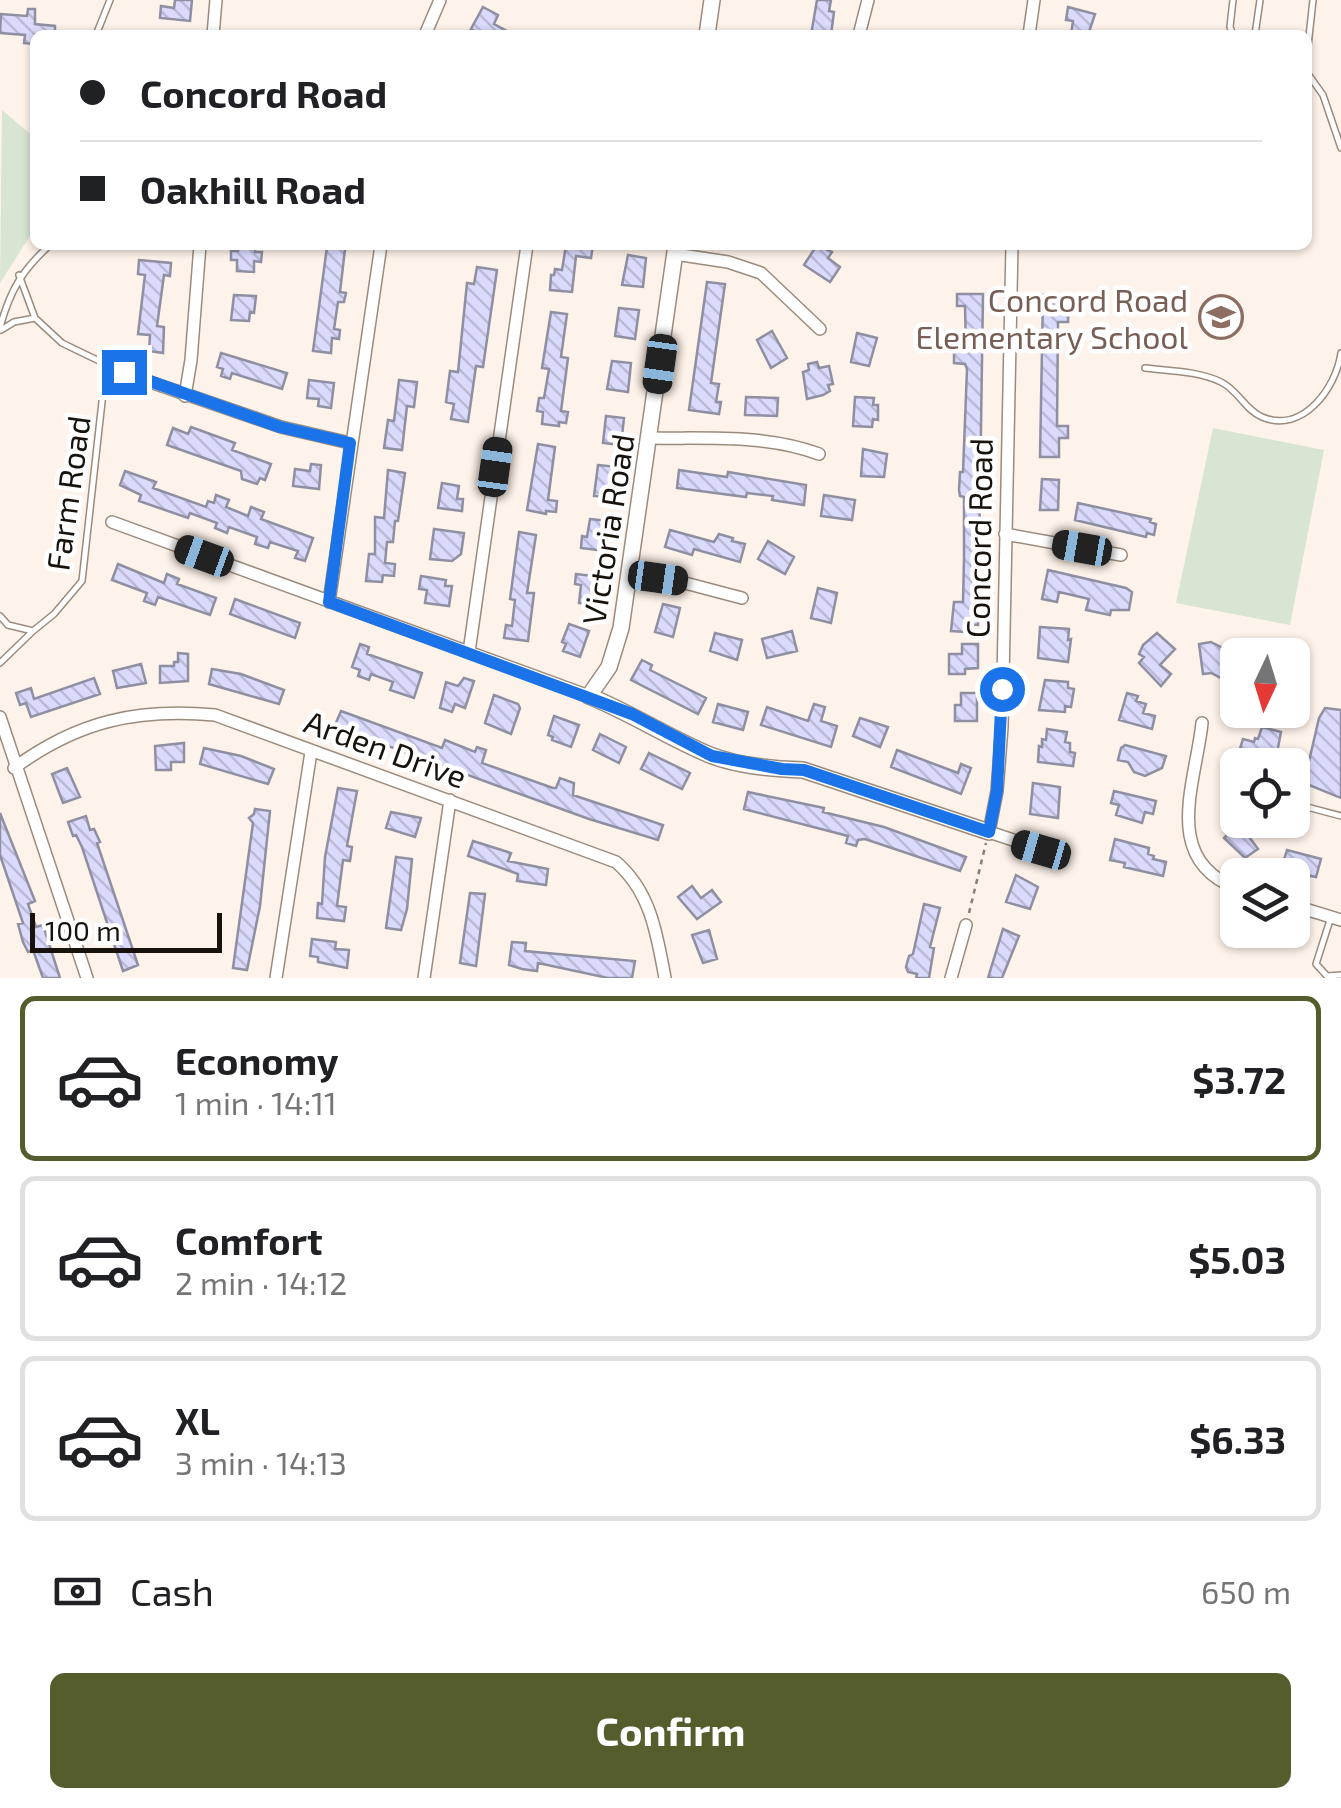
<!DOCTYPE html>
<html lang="en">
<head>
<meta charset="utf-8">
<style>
  :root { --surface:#fff; --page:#f6f6f6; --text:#202124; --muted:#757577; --line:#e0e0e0; --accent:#555d2c }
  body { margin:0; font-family:"Exo 2",sans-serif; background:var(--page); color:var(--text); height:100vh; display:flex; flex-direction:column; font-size:38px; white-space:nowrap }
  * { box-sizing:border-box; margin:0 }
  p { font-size:32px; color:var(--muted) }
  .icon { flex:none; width:55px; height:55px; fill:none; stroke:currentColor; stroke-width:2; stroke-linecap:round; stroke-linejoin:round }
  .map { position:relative; height:978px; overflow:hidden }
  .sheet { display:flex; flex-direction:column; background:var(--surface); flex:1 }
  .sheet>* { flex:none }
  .guide { position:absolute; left:30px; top:30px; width:1282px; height:220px; border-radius:15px; box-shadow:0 2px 8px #0004; display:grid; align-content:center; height:220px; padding:0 50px; background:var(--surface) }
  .needle { width:65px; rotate:184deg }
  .tools { position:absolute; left:1220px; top:638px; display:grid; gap:20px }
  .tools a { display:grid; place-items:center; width:90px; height:90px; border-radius:15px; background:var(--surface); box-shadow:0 2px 8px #0004; font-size:50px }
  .scale { position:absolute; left:30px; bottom:25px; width:192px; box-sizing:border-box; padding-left:10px; border:5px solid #18120d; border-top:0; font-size:28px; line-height:35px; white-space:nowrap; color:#18120d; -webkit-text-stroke:8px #fff; paint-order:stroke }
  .end { position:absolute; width:45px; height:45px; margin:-22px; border:12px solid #1a73e8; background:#fff; box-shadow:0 0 0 5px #fff }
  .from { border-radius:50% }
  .car { position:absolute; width:30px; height:60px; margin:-30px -15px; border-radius:12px; box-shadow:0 0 8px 2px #0007; background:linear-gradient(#222 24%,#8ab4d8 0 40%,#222 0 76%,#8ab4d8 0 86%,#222 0) }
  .guide b { display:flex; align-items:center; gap:35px; height:95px; font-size:38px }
  .guide b+b { border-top:2px solid var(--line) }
  .guide i { width:25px; height:25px; background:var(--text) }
  ul { padding:18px 0 0; list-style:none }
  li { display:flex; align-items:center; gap:30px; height:165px; margin:0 20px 15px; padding:0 30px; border:5px solid var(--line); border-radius:15px }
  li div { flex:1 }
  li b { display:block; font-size:38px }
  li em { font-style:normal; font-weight:700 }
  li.on { border-color:var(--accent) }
  li>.icon { width:90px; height:90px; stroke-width:1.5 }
  .pay { display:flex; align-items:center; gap:25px; height:110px; padding:0 50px; font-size:38px }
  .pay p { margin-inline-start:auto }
  .primary-button { display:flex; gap:20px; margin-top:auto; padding:20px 50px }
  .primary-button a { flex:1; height:115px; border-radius:15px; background:var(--accent); color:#fff; font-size:40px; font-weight:700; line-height:115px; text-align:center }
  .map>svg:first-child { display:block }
</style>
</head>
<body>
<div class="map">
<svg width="1341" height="978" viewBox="0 0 1341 978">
  <defs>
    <pattern id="building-back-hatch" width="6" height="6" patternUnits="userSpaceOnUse" patternTransform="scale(2.5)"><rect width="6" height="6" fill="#dadafd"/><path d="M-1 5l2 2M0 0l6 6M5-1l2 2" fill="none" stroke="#babad8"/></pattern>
  </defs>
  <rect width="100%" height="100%" fill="#fef3ea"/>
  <path fill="#d7e5d2" d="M2 110 35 138V228L0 283Z
    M1213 428 1324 450 1290 625 1176 603Z"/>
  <path fill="url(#building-back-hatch)" stroke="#8f8fa2" stroke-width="2.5" d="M175 0H192L190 21 160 18 161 6 174 8Z
    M817 0H831L829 11 834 12 831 35H811Z
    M483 7 498 15 494 24 514 35H482L471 29Z
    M1068 7 1095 14 1088 35H1071L1073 21 1066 20Z
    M28 9H35V24L55 26V35H35V44L24 43 25 35 0 33 1 14 27 16Z
    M566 245H593L591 258 576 256 572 292 550 290 551 275H554L555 269 562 270Z
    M817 245 832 252 828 258 840 267 830 282 804 265Z
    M238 247 255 248V252H262L261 262 254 261V272L237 271V260H231V251H238Z
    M327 247 345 249 340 292 346 293 344 302H338L334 329 340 330 339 339 332 338 331 353 313 351Z
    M628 255 646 258 643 287 622 285Z
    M139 260 171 263 170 276 164 275 157 326 164 327 163 353 149 351 150 335 138 334 145 275 138 274Z
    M477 267 497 270 483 367 476 366 468 422 451 419 454 404 446 402 450 371 458 372 467 283 474 284Z
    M707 282 725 284 711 383 719 384 716 402H721L719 414 689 410Z
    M957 294H983L978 625 965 624V632L951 631 954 602H963L964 559V497L960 496 959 490 960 472H963L967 369 965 364 954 363V349H966L965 306H957Z
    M234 295 256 296 254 313 250 312 249 321 231 320Z
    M1043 295 1069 300 1068 322H1058L1057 426H1068V438H1059V457H1040Z
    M619 308 639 310 635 339 615 336Z
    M551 312 567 314 561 357 568 358 561 411 568 412 566 423 559 422V426L542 424 543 412 537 411 539 398H544L549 369 542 368Z
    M772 331 787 358 771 368 757 340Z
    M857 333 877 338 869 366 851 362Z
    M221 353 287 373 282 389 232 373 230 379 221 376 223 369 217 367Z
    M612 361 631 363 628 392 607 389Z
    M817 362 819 368 829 366 833 384 828 385 830 391 823 395 807 399 803 372 809 370 808 364Z
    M309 380 334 383 331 408 318 406 319 399 307 398Z
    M399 380 417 382 414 407 407 406 402 450 384 448 388 420 394 421Z
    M746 397 778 398 777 416 745 415Z
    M855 397 874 398 873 405H878V420L873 419 872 427 853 426Z
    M606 416 624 418 621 445 603 443Z
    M191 427 235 443 232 450 271 464 265 480 260 478 257 484 242 479 241 471 167 445 173 428 188 434Z
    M538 444 555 447 548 500 557 501 556 512 546 511V514L527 510Z
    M863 449 887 454 884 477 861 476Z
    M311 464 321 465 319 489 293 486 295 469 310 471Z
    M598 465 618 467 613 498 594 496Z
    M388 470 405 473 398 521H395L393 542H387L385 563 395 564 394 576 383 575 382 582 366 581 369 554H375V517L384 518Z
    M679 470 727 477 728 472 806 485 804 505 772 500 773 496 747 493 746 497 677 488Z
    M125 471 156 482 153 488 206 507 208 501 214 503 216 495 229 500 226 507 248 516 251 507 264 512 261 519 313 538 305 561 295 558 298 551 270 542 268 548 255 544 257 537 229 527 227 533 215 528 217 523 190 513 188 518 139 501 141 495 120 485Z
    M1042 479 1059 480 1058 510H1040Z
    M442 483 459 486 457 499H463L462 511 438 508Z
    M824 495 855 500 852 520 821 516Z
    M1078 503 1151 519 1150 522 1156 524 1154 535 1147 533 1146 537 1075 520Z
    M590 519 609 521 606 551 581 548 582 536 587 537Z
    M434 529 464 533 461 554 452 561 430 559Z
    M670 530 714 542 719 534 733 538 732 541 745 544 740 562 694 549 692 555 665 547Z
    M519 532 536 535 527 593H534L528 641 504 638 506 625 512 626 515 600 510 599Z
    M768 541 794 557 785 574 758 559Z
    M118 564 164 583 167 574 179 579 177 584 216 598 210 615 158 597 155 605 144 601 147 593 112 580Z
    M1048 570 1126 588 1132 592 1129 610H1111L1110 615 1086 610 1089 599 1059 592 1057 602 1042 599Z
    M576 574 601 577 597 606 579 603 581 585 575 584Z
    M421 576 446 580 445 586H452L449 606 425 603 427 590 419 589Z
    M818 588 837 593 831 623 811 618Z
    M235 599 300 623 295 638 230 614Z
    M663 604 680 608 673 637 655 632Z
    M569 624 589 631 580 657 563 651 566 644 562 642Z
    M1040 627 1069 629 1068 640 1071 639 1068 662 1038 658Z
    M792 631 797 651 767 658 762 639Z
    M715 633 742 640 737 660 710 651Z
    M1157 633 1175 649 1160 665 1171 674 1161 686 1139 663 1144 657 1139 654 1143 645Z
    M1211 642 1235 654 1223 679 1211 673 1203 674 1199 644Z
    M360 644 369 647 367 654 422 673 414 698 390 690 393 682 371 674 369 680 358 676 360 670 352 667Z
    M962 644H978V668L965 669V674H949V654H962Z
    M178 653 188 654V681L160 683V666H174V662H178Z
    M642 660 652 665 650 670 706 698 698 714 631 680Z
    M141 664 146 683 117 688 113 671Z
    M212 669 241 674 284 690 279 704 209 684Z
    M94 678 100 694 31 717 26 703 20 705 16 693 31 688 34 699Z
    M464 678 474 681 465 708 455 704 452 712 440 708 446 682 458 686Z
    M1045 680 1068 682V688L1074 689 1071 707 1065 706V712L1039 710Z
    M961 693H977V721H955V705H961Z
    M1127 693 1138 696 1136 701 1146 704 1143 713 1155 716 1152 729 1119 720Z
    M494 695 518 704 520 708 511 734 485 723Z
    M718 704 748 712 743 730 713 722Z
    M814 704 825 707 821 721 837 726 831 747 761 725 767 707 808 721Z
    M1325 708 1341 710V798L1304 783 1319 718Z
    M341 711 442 748 445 740 475 752 477 747 486 750 482 763 553 788H556L560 778 574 783 573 795 663 825 658 840 589 819 355 734 335 725Z
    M554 716 579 725 571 747 552 740 553 737 548 735Z
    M860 718 888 727 880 747 853 736Z
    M1262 727 1281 732 1277 753 1273 751 1271 759 1239 752 1243 739 1254 742 1255 738 1258 739Z
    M1047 729 1067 732 1065 742 1070 743V752L1075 753 1073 766 1038 762 1039 746 1042 747V739L1046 740Z
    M600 734 626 747 619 763 593 750Z
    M184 743V762H171V770H156L155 746Z
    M1125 745 1166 756 1162 768 1145 776 1134 772 1128 762 1118 760 1121 748Z
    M204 748 241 756 274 769 268 784 200 764Z
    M897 750 958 773 961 764 971 768 961 794 891 767Z
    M649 753 690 773 682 789 641 769Z
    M67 768 80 797 63 803 52 774Z
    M1033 783 1060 787 1058 818 1030 814Z
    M338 788 357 791 347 846 352 847 350 861 343 860 337 906 346 907 344 921 317 918 318 903 322 904 325 857Z
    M1114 791 1156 801 1153 814 1145 812 1142 823 1116 815 1119 805 1111 803Z
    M748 792 824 808 823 812 884 827 966 857 960 871 865 839 858 840 856 846 846 843 848 836 744 809Z
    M255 809 270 811 260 906 247 970 233 968 253 823 249 818 254 814Z
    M391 812 421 818 415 837 386 828Z
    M0 813 35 901 28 904 36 927 43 925 60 978H43L33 950 28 952 23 942 18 924 23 923 0 855Z
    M86 816 90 830 94 829 100 842 97 843 138 965 123 971 82 847 76 835 73 836 68 822Z
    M1234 823 1239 828 1241 826 1258 849 1245 858 1224 838 1227 835 1224 831Z
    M1115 839 1149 848 1148 854 1154 856 1153 859 1166 862 1163 876 1124 867 1125 863 1110 860Z
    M473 841 511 853 508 861 548 869 546 885 517 881 518 874 468 856Z
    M1287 850 1321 859 1316 877 1281 870Z
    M396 857 412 859 407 909 401 930 386 928Z
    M1016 875 1038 887 1030 909 1006 902Z
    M692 886 701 898 712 890 721 902 697 919 678 897Z
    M470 893 485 894 476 966 460 963Z
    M924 904 940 908 930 947 934 948 929 978H916L917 974 908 972 906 967 909 956 913 954Z
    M1003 929 1019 936 1002 978H988Z
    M709 930 717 959 703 963 692 935Z
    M312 939 336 942 335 949 349 950 347 968 318 962V957L310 956Z
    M512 942 526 943 525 951 635 961 632 978H608L538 963 537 971 522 969 509 965Z"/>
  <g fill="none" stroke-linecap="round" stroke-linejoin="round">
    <g stroke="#9b8b7d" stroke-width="8">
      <path id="lane" d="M96 35 110 0
        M1233 35 1230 27 1233 0
        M1255 35 1260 0
        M1308 46 1313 0
        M1308 74 1323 95 1341 148
        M19 275 35 318 62 343 124 373
        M0 327C10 291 22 270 50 245
        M1 330 14 322 35 318
        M1145 368C1170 371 1198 371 1221 382 1238 390 1245 410 1262 417 1303 434 1336 388 1341 353
        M0 616 8 625 33 631 54 614 82 581 106 366
        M0 663 33 631
        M1307 807 1341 816
        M1331 917 1316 964 1327 976 1341 975"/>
    </g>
    <g stroke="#9b8b7d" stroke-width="14">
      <path id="street" d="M213 35 216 0
        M425 35 440 0
        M859 35 868 0
        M1029 35 1034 0
        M1012 245 1002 727 997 791 989 832 1061 856
        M675 254 728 262 761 273 820 329
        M124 373 281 427 350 443
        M185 396 191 360 200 245
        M649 438C706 439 766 434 819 454
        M112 522 589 696
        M1005 534 1121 555
        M630 575 685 583 742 598
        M329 602 381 245
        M469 652 527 245
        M0 717 87 978
        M1202 723C1196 782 1160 860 1238 889
        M14 768C78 721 137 708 215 715L616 862C651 892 657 935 665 978
        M1292 905 1341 920
        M276 978 311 752
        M424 978 450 800
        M951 978 966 925"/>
    </g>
    <g stroke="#9b8b7d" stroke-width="18">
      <path id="secondary" d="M707 35 712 0
        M676 245 621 628 609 667 589 696C631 713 669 738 710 755 737 766 774 769 803 770L989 832"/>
    </g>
    <path stroke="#867e77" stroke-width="2.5" stroke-dasharray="5 5" stroke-linecap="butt" d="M969 913 986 843"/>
    <use href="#lane" stroke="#fff" stroke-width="5"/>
    <use href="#street" stroke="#fff" stroke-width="11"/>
    <use href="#secondary" stroke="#fff" stroke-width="15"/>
  </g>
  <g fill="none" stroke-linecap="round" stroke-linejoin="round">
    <path stroke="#1a73e8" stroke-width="12" d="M124 372 280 427 350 443 329 602 632 714 712 756 782 769 804 770 989 832 997 791 1002 689"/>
  </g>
  <defs>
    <g id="school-ring" transform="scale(2.25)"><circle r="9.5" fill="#fff" stroke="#8d6e63" stroke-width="1.5"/><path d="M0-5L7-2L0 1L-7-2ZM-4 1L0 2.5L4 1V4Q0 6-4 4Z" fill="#8d6e63"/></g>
  </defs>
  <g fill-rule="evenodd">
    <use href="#school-ring" x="1221" y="317"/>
  </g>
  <g text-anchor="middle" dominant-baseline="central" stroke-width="9" stroke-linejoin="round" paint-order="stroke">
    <g font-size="32" fill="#785e54" stroke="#fff" text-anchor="end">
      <text x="1188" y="299">Concord Road<tspan x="1188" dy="37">Elementary School</tspan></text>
    </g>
    <g font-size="32" fill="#18120d" stroke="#fff">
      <text transform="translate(67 493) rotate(-82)">Farm Road</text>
      <text transform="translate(607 529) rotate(-81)">Victoria Road</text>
      <text transform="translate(978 538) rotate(-89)">Concord Road</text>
      <text transform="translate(386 748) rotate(20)">Arden Drive</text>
    </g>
  </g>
</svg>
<div class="tools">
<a><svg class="needle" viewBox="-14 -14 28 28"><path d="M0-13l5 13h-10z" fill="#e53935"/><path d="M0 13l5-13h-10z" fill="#757577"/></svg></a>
<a><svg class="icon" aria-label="locate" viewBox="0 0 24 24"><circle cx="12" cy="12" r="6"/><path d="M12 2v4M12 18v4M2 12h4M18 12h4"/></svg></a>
<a><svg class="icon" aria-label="layers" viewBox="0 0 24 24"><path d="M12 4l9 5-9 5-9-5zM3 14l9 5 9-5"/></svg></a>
</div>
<div class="scale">100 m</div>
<i class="end from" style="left:1002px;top:689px"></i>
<i class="end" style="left:124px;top:372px"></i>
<i class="car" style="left:660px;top:364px;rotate:188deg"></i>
<i class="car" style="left:495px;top:467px;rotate:8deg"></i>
<i class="car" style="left:1082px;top:548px;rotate:280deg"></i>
<i class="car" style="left:204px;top:556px;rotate:290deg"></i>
<i class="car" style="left:658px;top:578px;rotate:98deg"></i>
<i class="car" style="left:1041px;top:850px;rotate:286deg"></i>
<div class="guide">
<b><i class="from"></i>Concord Road</b>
<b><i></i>Oakhill Road</b>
</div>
</div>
<section class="sheet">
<ul>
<li class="on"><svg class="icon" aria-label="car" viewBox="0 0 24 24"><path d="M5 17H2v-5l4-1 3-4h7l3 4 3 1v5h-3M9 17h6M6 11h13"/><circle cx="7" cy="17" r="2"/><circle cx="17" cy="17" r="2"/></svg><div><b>Economy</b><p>1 min · 14:11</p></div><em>$3.72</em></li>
<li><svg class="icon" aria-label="car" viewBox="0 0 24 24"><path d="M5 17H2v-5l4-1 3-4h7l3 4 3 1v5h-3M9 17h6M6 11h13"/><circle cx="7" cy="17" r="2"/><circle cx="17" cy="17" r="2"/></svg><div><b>Comfort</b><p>2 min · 14:12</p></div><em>$5.03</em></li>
<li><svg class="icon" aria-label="car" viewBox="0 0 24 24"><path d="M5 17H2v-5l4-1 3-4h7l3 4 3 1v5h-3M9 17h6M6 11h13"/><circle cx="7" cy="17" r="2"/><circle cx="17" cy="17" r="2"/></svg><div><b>XL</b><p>3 min · 14:13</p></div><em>$6.33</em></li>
</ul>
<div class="pay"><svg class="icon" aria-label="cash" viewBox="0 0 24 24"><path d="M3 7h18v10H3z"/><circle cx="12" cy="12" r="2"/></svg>Cash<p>650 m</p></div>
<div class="primary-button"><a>Confirm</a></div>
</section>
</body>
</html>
